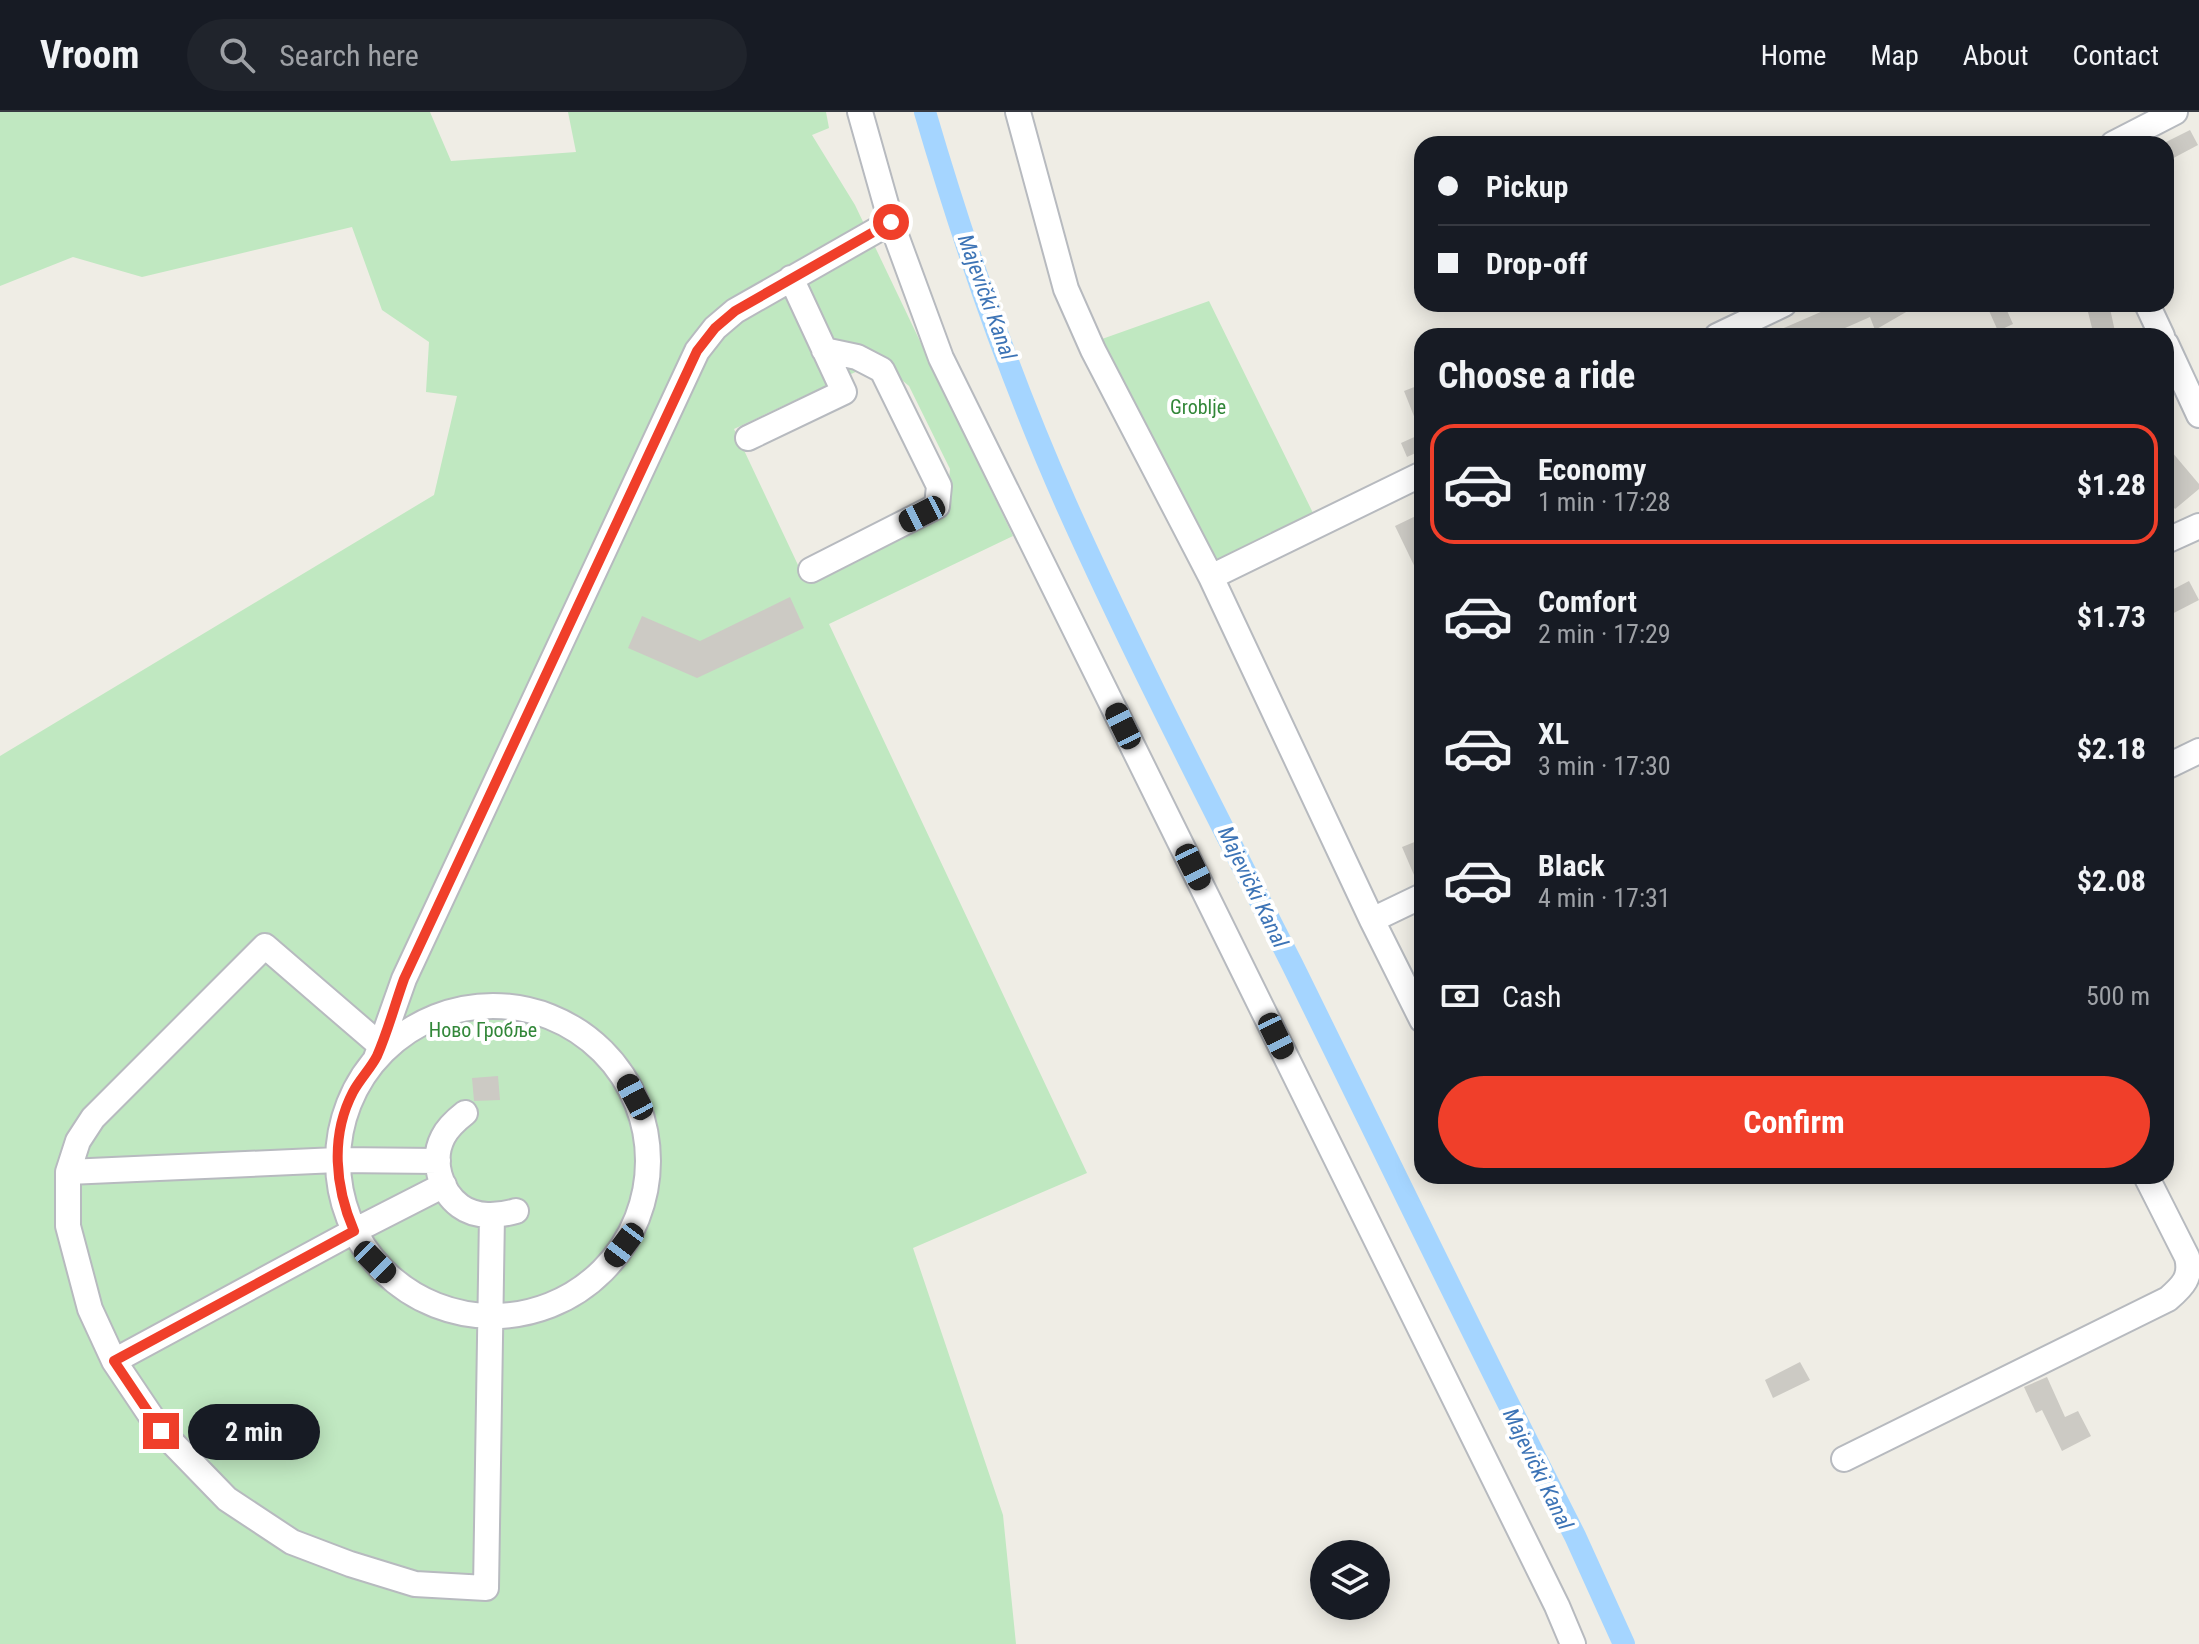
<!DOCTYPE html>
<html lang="en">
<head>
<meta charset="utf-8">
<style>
  :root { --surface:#171b24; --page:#20242c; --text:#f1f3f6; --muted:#9ea1a6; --line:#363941; --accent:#f03f2a }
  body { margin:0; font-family:"Roboto Condensed",sans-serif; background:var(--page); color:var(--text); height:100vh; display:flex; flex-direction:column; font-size:30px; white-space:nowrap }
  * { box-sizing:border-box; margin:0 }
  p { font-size:26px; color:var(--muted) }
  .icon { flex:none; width:44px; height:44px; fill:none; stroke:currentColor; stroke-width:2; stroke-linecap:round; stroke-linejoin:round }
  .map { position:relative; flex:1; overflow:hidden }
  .sheet { position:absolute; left:1414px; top:216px; width:760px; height:856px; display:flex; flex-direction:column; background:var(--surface); border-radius:24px; box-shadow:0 4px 20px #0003 }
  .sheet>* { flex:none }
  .guide { position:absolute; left:1414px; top:24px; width:760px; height:176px; border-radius:24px; box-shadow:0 4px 20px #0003; display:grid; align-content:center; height:176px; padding:0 24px; background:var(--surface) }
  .tools { position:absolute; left:1310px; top:1428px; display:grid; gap:16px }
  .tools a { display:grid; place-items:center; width:80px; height:80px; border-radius:50%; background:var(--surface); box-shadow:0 4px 20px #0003; font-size:40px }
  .end { position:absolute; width:36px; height:36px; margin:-18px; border:10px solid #f03f2a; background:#fff; box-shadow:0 0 0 4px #fff }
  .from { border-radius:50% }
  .bubble { position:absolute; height:56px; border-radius:28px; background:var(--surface); box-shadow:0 4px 20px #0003; font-size:26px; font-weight:700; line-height:56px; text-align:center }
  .car { position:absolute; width:24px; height:48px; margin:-24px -12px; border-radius:10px; box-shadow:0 0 6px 2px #0007; background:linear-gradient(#222 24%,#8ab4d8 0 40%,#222 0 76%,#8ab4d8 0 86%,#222 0) }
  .guide b { display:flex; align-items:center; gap:28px; height:76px; font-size:30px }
  .guide b+b { border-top:2px solid var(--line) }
  .guide i { width:20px; height:20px; background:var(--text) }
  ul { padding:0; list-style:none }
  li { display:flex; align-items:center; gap:24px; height:120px; margin:0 16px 12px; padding:0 8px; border:4px solid transparent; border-radius:24px }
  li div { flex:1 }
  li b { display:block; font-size:30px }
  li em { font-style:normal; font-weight:700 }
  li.current { border-color:var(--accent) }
  li>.icon { width:72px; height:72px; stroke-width:1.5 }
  h2 { padding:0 24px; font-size:36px; line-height:96px }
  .pay { display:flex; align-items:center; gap:20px; height:88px; padding:0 24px; font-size:30px }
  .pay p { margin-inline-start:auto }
  .primary-button { display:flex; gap:16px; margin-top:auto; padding:16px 24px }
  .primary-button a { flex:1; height:92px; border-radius:48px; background:var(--accent); color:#fff; font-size:32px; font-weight:700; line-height:92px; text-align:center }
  header { display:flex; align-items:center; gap:48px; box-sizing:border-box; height:112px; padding:0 40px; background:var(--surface); border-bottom:2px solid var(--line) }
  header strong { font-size:38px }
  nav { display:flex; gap:44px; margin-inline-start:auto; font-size:28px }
  .search { width:560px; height:72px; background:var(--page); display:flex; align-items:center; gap:20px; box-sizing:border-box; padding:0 28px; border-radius:44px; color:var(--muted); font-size:30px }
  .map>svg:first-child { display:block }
</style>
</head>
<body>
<header>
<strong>Vroom</strong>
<div class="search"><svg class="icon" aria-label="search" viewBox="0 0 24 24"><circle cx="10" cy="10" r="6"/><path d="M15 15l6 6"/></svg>Search here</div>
<nav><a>Home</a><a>Map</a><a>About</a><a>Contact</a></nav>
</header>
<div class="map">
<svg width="2199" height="1532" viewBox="0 0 2199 1532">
  <rect width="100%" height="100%" fill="#efede5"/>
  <path fill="#c0e8c1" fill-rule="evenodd" d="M0 0H430L451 49 576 40 568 0H826L829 16 812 23 855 93 1013 424 829 512 1087 1061 913 1136 1003 1403 1016 1532H0V644L434 383 457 284 426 280 429 230 382 198 352 115 142 165 73 145 0 174ZM879 249 909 274 950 357 946 402 806 470 734 317Z
    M1209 189 1313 401 1212 453 1102 227Z"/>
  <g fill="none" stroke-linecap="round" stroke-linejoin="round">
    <path stroke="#a5d5ff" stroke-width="22" d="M925 0C964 133 1010 266 1066 392 1136 548 1215 700 1292 852 1386 1043 1478 1234 1575 1424L1624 1532"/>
  </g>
  <path fill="#cccac4" d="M2190 18 2198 33 2166 50V30Z
    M1819 192H1920L1875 218 1870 205 1827 224H1765L1823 199Z
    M1986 192H2004L2013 212 1998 219Z
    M2086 192H2109L2116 224H2094Z
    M1422 272V338L1407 345 1401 331 1421 322 1404 279Z
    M2166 333 2199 372V377L2175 397 2166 386Z
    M1422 401V470L1395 414Z
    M2189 469 2199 488 2166 505V481Z
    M790 485 804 516 697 566 628 536 642 504 700 529Z
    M1422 727V769L1417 770 1402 735Z
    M498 964 500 988 474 989 472 966Z
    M1800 1250 1810 1268 1773 1286 1765 1268Z
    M2047 1265 2065 1305 2078 1299 2091 1324 2062 1339 2042 1298 2036 1301 2024 1275Z"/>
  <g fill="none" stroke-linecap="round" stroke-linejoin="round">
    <g stroke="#b7babf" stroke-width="28">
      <path id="minor" d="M860 0 891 110 941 246 1557 1494 1573 1532
        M1018 0 1066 177 1093 238 1211 465 1372 808 1422 908
        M2113 32 2175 0
        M2147 192 2162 224
        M1717 224 1784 192
        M2166 232 2199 303
        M748 326 844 280 791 166
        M2166 429 2199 414
        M811 458 937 394 939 374 882 258 857 245 824 238
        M1211 465 1422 362
        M2166 655 2199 639
        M1372 808 1422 784
        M338 1049a155 155 0 1 1 310 0a155 155 0 1 1-310 0Z
        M381 934 265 834 93 1006 78 1029 68 1060V1114L90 1197 114 1249 161 1319 227 1387 292 1430 350 1452 415 1472 486 1476 492 1103
        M376 946 404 867 697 239 715 216 735 199 891 110
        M465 1001C456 1008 448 1015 443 1025 431 1048 440 1079 460 1094 476 1106 499 1104 516 1099
        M68 1060 337 1048 438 1049
        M114 1249 354 1119 444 1073
        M1844 1347 2168 1187C2183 1174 2192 1165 2187 1145L2146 1064"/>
    </g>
    <use href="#minor" stroke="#fff" stroke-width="24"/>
  </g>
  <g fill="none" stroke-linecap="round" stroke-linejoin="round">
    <path stroke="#f03f2a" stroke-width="10" d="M161 1319 114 1249 354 1119C335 1075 330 1024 353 980 360 967 371 956 377 944 388 919 395 892 404 867L697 239 715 216 735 199 891 110"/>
  </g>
  <g text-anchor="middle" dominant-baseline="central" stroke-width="8" stroke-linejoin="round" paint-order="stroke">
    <g font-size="20" fill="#328739" stroke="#fff">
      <text x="1198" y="295">Groblje</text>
      <text x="483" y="918">Ново Гробље</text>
    </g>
    <g font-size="22" font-style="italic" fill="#3d74b6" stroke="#fff">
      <text transform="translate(987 185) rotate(70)">Majevički Kanal</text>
      <text transform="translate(1253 775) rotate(64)">Majevički Kanal</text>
      <text transform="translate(1538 1357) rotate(64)">Majevički Kanal</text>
    </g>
  </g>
</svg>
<div class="tools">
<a><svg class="icon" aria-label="layers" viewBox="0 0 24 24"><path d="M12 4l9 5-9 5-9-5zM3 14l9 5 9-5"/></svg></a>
</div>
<i class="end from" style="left:891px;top:110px"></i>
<i class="end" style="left:161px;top:1319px"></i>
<div class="bubble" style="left:188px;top:1292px;width:132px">2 min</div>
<i class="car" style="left:922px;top:402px;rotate:243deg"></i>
<i class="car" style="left:1123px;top:614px;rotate:334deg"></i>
<i class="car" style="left:1193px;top:755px;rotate:154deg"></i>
<i class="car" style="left:1276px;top:924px;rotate:154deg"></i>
<i class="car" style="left:635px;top:985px;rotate:332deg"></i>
<i class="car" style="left:624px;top:1133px;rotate:217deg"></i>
<i class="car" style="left:375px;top:1150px;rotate:135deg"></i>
<div class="guide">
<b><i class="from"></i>Pickup</b>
<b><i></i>Drop-off</b>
</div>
<section class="sheet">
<h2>Choose a ride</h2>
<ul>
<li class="current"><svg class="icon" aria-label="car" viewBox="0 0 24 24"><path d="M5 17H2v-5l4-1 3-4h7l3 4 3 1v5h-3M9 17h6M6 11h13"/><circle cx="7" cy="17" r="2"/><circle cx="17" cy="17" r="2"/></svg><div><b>Economy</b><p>1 min · 17:28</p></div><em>$1.28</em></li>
<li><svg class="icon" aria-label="car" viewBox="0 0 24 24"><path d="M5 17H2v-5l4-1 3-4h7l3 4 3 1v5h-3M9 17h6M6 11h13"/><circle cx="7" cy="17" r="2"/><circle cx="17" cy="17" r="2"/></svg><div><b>Comfort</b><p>2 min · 17:29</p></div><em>$1.73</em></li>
<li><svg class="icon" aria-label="car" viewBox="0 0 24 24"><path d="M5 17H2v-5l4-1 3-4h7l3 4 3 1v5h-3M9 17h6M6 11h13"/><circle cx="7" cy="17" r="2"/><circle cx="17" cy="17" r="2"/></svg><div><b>XL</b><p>3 min · 17:30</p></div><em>$2.18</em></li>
<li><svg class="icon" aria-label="car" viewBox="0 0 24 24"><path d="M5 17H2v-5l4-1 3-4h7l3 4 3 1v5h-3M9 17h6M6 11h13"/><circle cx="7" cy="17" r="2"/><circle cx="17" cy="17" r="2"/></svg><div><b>Black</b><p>4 min · 17:31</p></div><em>$2.08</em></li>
</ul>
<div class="pay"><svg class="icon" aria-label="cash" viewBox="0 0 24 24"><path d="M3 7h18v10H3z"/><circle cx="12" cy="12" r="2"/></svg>Cash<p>500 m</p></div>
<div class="primary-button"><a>Confirm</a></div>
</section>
</div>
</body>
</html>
